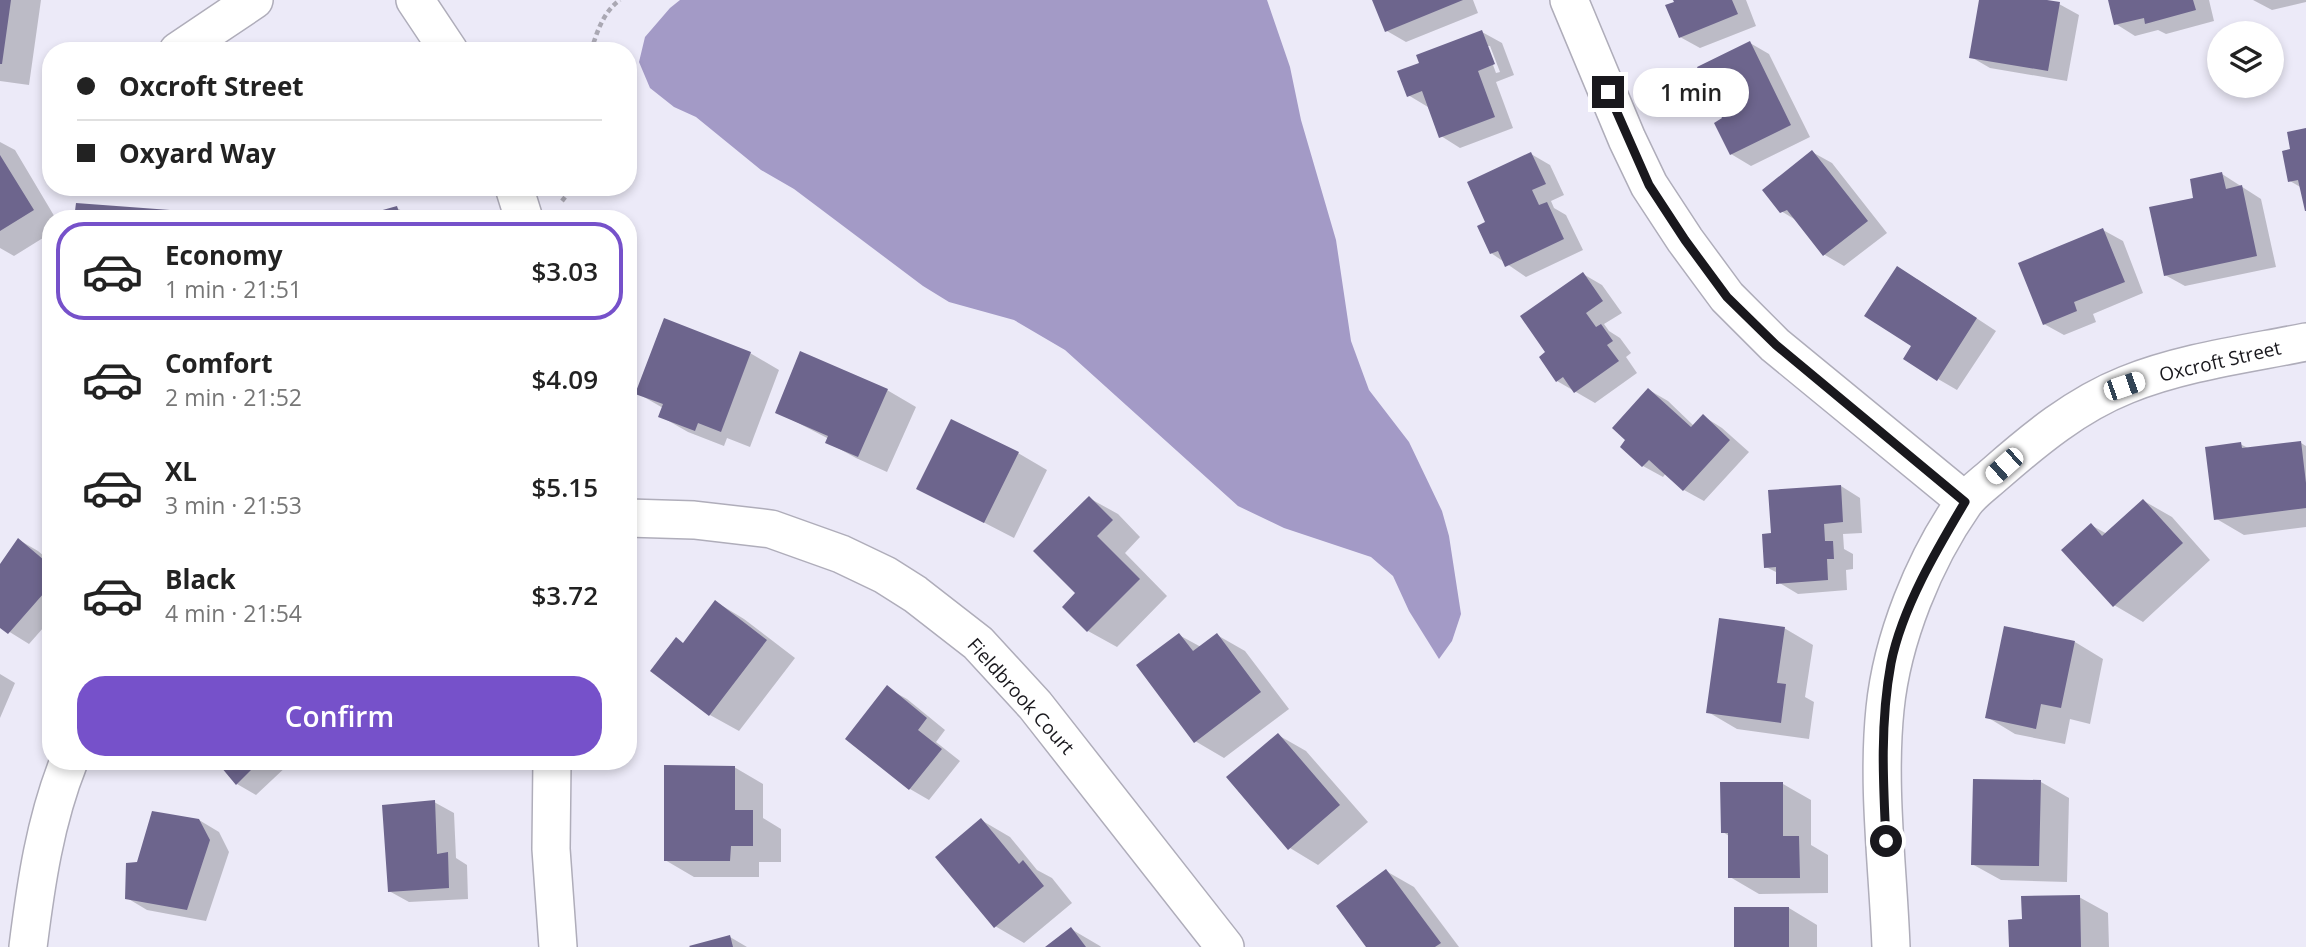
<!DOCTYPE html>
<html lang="en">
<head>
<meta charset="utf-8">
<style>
  :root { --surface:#fff; --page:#f2f2f2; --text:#222; --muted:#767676; --line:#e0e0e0; --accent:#7651ca }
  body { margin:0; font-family:"Open Sans",sans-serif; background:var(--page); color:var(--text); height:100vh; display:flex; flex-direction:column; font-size:26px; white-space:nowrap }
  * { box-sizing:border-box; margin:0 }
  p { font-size:23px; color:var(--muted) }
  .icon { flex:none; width:38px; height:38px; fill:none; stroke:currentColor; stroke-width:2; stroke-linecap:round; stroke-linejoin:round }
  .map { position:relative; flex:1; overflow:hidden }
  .sheet { position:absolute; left:42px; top:210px; width:595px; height:560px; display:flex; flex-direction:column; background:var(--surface); border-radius:28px; box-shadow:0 4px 10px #0003 }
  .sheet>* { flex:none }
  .top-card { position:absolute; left:42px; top:42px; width:595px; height:154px; border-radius:28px; box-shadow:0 4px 10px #0003; display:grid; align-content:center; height:154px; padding:0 35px; background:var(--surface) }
  .fabs { position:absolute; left:2207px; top:21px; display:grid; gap:14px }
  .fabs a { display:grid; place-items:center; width:77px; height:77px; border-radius:50%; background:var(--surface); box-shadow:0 4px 10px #0003; font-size:35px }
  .end { position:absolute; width:32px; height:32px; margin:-16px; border:9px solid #19181d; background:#fff; box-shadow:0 0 0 4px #fff }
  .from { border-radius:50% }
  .bubble { position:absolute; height:49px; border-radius:24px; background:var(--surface); box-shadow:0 4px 10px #0003; font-size:23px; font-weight:600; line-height:49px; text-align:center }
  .car { position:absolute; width:21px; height:42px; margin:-21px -10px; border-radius:9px; box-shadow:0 0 5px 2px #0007; background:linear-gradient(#fff 24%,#345 0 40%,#fff 0 76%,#345 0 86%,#fff 0) }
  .top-card b { display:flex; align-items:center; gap:24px; height:66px; font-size:26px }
  .top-card b+b { border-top:2px solid var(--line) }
  .top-card i { width:18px; height:18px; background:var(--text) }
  ul { padding:12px 0 0; list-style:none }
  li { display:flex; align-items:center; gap:21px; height:98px; margin:0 14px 10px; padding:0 21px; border:4px solid transparent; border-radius:28px }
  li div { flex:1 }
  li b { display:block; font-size:26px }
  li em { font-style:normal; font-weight:600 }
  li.selected { border-color:var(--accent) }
  li>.icon { width:63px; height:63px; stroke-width:1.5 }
  .primary-button { display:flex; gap:14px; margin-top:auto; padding:14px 35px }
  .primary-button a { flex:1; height:80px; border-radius:28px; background:var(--accent); color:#fff; font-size:28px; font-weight:600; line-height:80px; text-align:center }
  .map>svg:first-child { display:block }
</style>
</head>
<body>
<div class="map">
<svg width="2306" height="947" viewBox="0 0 2306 947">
  <rect width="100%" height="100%" fill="#eceaf8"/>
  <path fill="#a39ac6" d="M680 0H1267L1290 67 1301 120 1336 240 1351 341 1369 390 1409 442 1442 511 1449 536 1461 614 1452 641 1439 659 1409 611 1393 576 1371 557 1284 528 1238 506 1065 350 1014 320 949 302 923 286 794 189 761 170 696 117 674 107 650 88 639 62 645 37 670 8Z"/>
  <path fill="#0003" fill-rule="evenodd" d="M0 0H41L29 85 0 81Z
    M1374 0H1473L1478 13 1406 42 1387 31Z
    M1675 0H1746L1756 26 1700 48 1680 37Z
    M1981 0H2042L2059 4 2079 15 2067 81 1990 68 1971 57Z
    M2109 0H2209L2214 21 2166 34 2158 30 2135 36 2116 24Z
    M2253 0H2306V2L2272 10Z
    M1482 32 1502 43 1514 75 1496 82 1513 128 1460 148 1441 136 1428 107 1408 95 1421 64ZM1486 46H1490L1500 72 1496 73Z
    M1750 43 1769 54 1810 137 1751 166 1731 154 1724 119Z
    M2306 130V208L2302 188 2290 181 2292 150Z
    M0 142 15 150 56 219H51V233L14 256 0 248Z
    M1812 152 1832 163 1887 233 1844 266 1825 255 1799 222 1781 211Z
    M1531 154 1550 165 1564 195 1551 201 1554 208 1566 215 1583 250 1526 277 1491 253Z
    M2222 174 2261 199 2276 267 2185 286 2165 275 2195 199Z
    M397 208 416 219H357Z
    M169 212 181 219H76Z
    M2103 230 2123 241 2143 293 2093 314 2096 322 2064 335 2044 324Z
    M1583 274 1602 285 1622 313 1604 324 1609 331 1620 338 1631 353 1626 357 1637 373 1595 403 1557 381 1548 352Z
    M1917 279 1996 331 1957 390 1938 379 1913 345Z
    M750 353 779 370 750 447 727 438 724 446 688 432 660 416 663 408 637 393Z
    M887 390 916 407 887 472 856 458 827 442 829 439 777 412Z
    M1649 390 1668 401 1694 426 1703 416 1722 428 1749 452 1704 501 1684 490 1666 473 1663 477 1643 466 1622 447Z
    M2301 443 2306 446V527L2244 535 2215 518 2240 444 2250 449Z
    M1018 453 1047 470 1014 538 919 489Z
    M1841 486 1860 498 1862 533 1843 534 1844 549 1853 554V569L1846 570 1847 590 1798 594 1778 582V573L1766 567 1773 534Z
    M1089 498 1118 514 1140 537 1125 553 1167 596 1117 647 1088 631 1077 593Z
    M2144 501 2172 517 2210 560 2143 622 2114 605 2091 525 2107 534Z
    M19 540 38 551 51 562V619L29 644 0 626V567Z
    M716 602 744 619 795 658 739 731 710 715 652 670 684 644Z
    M1784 628 1813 645 1805 697 1814 702 1809 739 1737 729 1708 712Z
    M1179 635 1201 647 1217 635 1245 651 1289 709 1224 758 1195 741Z
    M2075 642 2103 659 2090 724 2070 719 2065 744 2015 734 1987 717Z
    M0 674 15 683 0 718Z
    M887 688 907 699 945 730 936 742 960 761 929 800 910 789Z
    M1278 735 1306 751 1368 822 1318 865 1290 848Z
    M218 761H288L289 764 256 795 237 784Z
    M734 767 763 784V818L781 829V862H759V877H694L665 860Z
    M2041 782 2069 798 2067 882 2001 880 1972 864Z
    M1783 784 1811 800V845L1828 855V893L1759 894 1730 877 1729 836 1723 832Z
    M434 802 454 813 456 858 467 865 468 899 409 902 389 891Z
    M199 820 219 832 229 852 206 921 147 910 127 898 138 864Z
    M981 820 1010 837 1037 870 1052 878 1072 903 1024 943 995 926Z
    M1386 871 1414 887 1459 947H1369Z
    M2079 897 2108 913 2109 947H2010L2024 921Z
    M1789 908 1817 925V947H1736Z
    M1071 929 1100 946 1101 947H1048Z
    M730 937 747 947H693Z"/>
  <path fill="#6d658d" d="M0 0H11L2 64H0Z
    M1372 0H1463L1385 32Z
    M1673 0H1732L1738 14 1679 38 1665 5 1674 2Z
    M1979 0H2047L2060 2 2048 71 1969 58Z
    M2108 0H2193L2196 10 2145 24 2144 18 2114 25Z
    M1482 30 1495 64 1478 71 1495 117 1439 138 1422 91 1407 97 1397 71 1419 63 1416 55Z
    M1750 41 1791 125 1730 155 1714 123 1722 118 1697 67Z
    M2306 128V211H2305L2298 180 2288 182 2282 151 2290 149 2287 132Z
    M1812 150 1868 221 1823 256 1787 210 1780 213 1762 190Z
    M1531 152 1546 184 1532 190 1539 205 1547 202 1564 239 1505 267 1498 251 1490 254 1477 226 1485 222 1467 182Z
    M0 155 34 210 0 231Z
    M2222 172 2226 189 2242 185 2257 256 2164 276 2149 207 2193 198 2190 179Z
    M76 203 170 210 169 219H74Z
    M397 206 401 219H354V218Z
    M2103 228 2125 282 2074 302 2077 311 2043 325 2018 263Z
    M1897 266 1977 318 1937 381 1903 359 1911 346 1864 316Z
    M1583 272 1603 301 1586 313 1596 327 1601 324 1613 341 1607 345 1619 361 1574 393 1563 377 1556 382 1539 357 1545 352 1520 316Z
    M664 318 751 352 721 432 698 423 695 431 658 417 663 404 635 394Z
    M800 351 888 389 858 457 825 443 828 436 775 413Z
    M1648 388 1691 427 1703 414 1730 440 1683 491 1649 460 1642 467 1620 447 1625 440 1612 428Z
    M951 419 1019 452 984 523 916 489Z
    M2301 441 2306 483V508L2214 520 2205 447 2241 442 2242 448Z
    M1841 485 1843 522 1824 524 1825 541H1833L1834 559H1827L1828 580 1776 584V567L1764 568 1762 534 1771 533 1768 490Z
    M1089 496 1113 520 1097 536 1140 579 1087 632 1062 607 1075 593 1033 551Z
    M2143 499 2183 543 2113 607 2061 550 2091 523 2102 536Z
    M18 538 51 566V585L8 634 0 628V564Z
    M715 600 767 640 709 716 650 671 676 637 683 643Z
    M1719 618 1785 627 1777 683 1786 684 1781 723 1706 713Z
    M2004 626 2075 641 2061 708 2041 704 2036 729 1985 718Z
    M1179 633 1193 651 1217 633 1261 692 1194 743 1136 665Z
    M887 685 927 718 918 730 942 749 909 790 845 739Z
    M1278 733 1340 805 1288 850 1226 777Z
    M216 761H260L236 785Z
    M664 765 735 766V810H753V846H731L730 861H664Z
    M1973 779 2041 780 2039 866 1971 865Z
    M1720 782H1783V836H1799L1800 878H1728V833H1721Z
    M435 800 437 854 448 852 449 888 388 892 382 805Z
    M152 811 199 819 210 840 187 910 125 899 126 863 137 862Z
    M981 818 1019 864 1023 860 1044 886 994 928 935 857Z
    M1386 869 1441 943 1435 947H1366L1336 906Z
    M2080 895 2081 947H2009L2008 920 2022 919 2021 896Z
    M1734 907H1789V947H1734Z
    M1071 927 1086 947H1045Z
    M730 935 733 947H690L689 946Z"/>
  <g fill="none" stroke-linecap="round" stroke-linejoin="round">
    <g stroke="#afadba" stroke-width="40">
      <path id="street" d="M415 0 449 51
        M1569 0 1627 139 1649 185 1685 240 1727 297 1775 345 1965 501
        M178 51 254 0
        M514 187 524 219
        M628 518 694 520 771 529 841 554 885 575 915 594 978 643 1035 705 1225 947
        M552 761 551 849 558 947
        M28 947C36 883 45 821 69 761
        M1891 947C1888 868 1877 787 1885 709 1892 639 1924 560 1964 503 1972 492 1985 483 1995 474 2035 439 2076 405 2126 385 2183 362 2246 354 2306 342"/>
    </g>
    <path stroke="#aaa8b3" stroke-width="4.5" stroke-dasharray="5 3.5" stroke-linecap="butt" d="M591 51C597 32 603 12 620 0
      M562 201 573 187"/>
    <use href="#street" stroke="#fff" stroke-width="37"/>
  </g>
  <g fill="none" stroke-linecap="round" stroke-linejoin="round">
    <path stroke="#19181d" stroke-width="9" d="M1608 92 1649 185 1685 240 1727 297 1776 345 1965 502C1937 549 1902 608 1891 663 1880 722 1883 781 1886 841"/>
  </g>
  <g text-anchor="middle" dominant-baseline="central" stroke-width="5" stroke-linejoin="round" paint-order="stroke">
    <g font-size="19" fill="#19181d" stroke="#fff">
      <text transform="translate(2220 361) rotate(-13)">Oxcroft Street</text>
      <text transform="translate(1021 696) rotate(48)">Fieldbrook Court</text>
    </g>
  </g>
</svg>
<div class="fabs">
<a><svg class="icon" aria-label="layers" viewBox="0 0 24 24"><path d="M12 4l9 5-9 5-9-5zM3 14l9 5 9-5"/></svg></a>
</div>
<i class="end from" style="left:1886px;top:841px"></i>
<i class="end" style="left:1608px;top:92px"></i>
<div class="bubble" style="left:1633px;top:68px;width:116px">1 min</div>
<i class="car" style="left:2124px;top:386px;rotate:71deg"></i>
<i class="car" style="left:2004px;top:466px;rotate:228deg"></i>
<div class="top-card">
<b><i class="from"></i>Oxcroft Street</b>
<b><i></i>Oxyard Way</b>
</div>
<section class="sheet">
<ul>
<li class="selected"><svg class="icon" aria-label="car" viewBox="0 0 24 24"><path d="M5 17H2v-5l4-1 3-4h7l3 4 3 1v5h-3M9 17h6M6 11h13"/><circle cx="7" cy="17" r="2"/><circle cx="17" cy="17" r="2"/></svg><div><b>Economy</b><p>1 min · 21:51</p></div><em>$3.03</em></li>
<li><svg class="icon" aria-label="car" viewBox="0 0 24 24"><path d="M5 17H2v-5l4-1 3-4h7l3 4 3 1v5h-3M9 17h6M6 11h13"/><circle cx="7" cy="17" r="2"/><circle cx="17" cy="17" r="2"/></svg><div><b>Comfort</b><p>2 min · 21:52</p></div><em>$4.09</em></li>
<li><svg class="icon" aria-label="car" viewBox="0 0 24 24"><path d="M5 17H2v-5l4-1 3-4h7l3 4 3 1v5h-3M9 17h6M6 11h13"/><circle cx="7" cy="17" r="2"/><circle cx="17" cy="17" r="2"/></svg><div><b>XL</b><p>3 min · 21:53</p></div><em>$5.15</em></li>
<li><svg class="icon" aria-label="car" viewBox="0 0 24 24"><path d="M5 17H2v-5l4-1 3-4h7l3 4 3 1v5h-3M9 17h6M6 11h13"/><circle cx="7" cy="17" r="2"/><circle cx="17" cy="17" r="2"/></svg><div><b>Black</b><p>4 min · 21:54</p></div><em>$3.72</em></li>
</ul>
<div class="primary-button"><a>Confirm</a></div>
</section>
</div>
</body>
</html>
